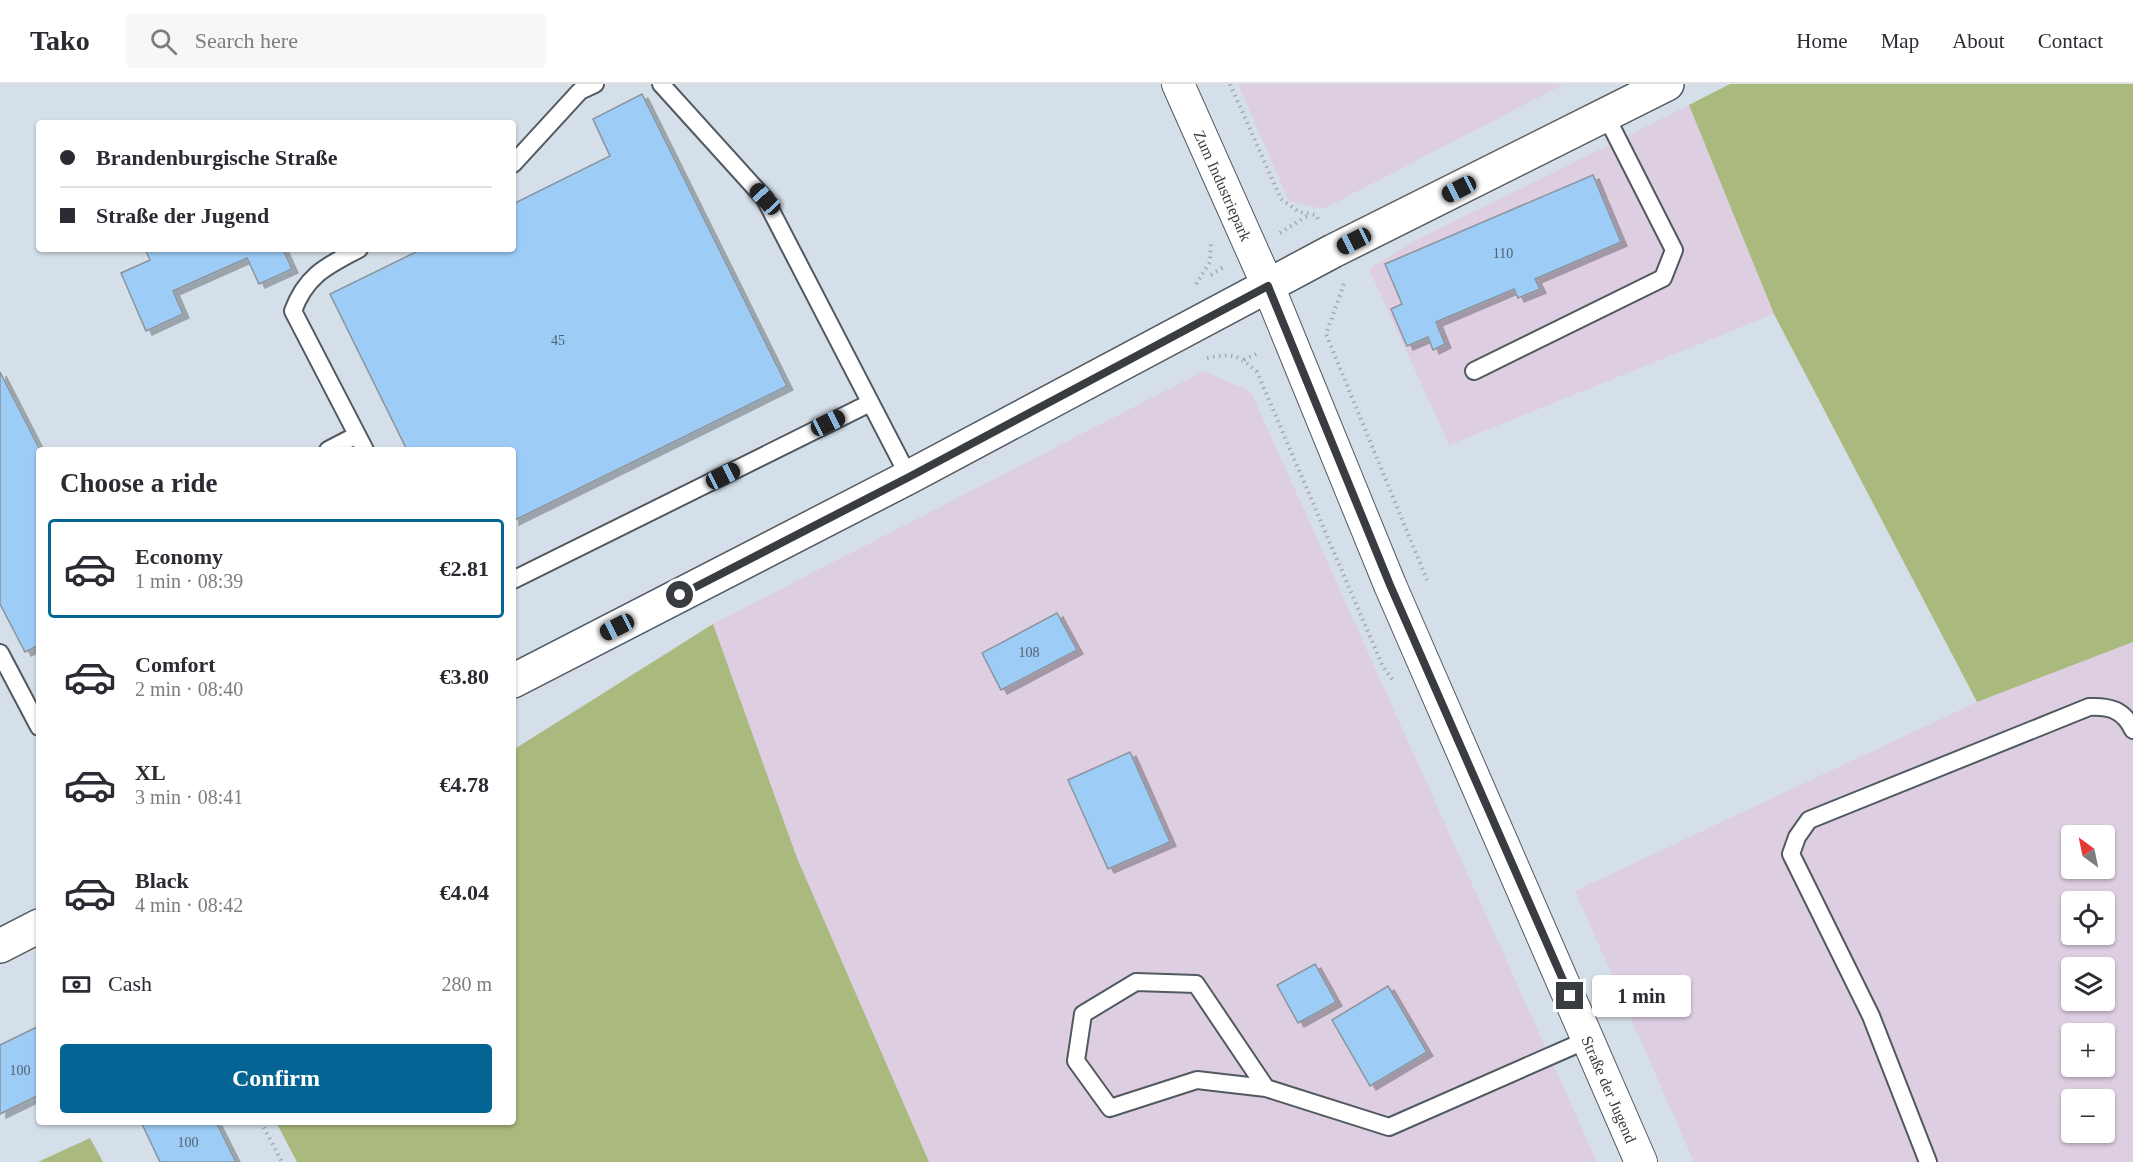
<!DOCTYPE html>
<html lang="en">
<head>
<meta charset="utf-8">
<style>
  :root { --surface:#fff; --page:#f7f7f7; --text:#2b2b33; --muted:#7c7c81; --line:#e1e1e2; --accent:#046494 }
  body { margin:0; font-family:Georgia,serif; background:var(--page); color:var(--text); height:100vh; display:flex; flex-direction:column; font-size:22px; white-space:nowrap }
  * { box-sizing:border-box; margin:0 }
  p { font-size:20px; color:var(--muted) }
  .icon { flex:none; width:33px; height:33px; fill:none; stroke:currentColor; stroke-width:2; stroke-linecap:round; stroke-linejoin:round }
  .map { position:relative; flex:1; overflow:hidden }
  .panel { position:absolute; left:36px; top:363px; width:480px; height:678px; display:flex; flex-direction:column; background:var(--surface); border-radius:6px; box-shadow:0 2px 4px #0004 }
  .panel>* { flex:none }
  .hud { position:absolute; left:36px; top:36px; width:480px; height:132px; border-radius:6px; box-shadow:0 2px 4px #0004; display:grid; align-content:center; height:132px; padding:0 24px; background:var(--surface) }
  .needle { width:39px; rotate:327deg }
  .controls { position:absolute; left:2061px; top:741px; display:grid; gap:12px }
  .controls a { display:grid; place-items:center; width:54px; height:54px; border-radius:6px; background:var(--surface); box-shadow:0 2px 4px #0004; font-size:30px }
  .end { position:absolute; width:27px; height:27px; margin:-14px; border:8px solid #393d41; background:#fff; box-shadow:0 0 0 3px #fff }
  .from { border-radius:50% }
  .bubble { position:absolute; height:42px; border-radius:6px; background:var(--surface); box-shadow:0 2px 4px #0004; font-size:20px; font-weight:700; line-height:42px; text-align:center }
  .car { position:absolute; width:18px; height:36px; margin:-18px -9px; border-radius:8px; box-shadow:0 0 4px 2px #0007; background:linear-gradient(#222 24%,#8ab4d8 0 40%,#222 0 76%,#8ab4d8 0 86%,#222 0) }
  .hud b { display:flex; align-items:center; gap:21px; height:57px; font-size:22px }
  .hud b+b { border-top:2px solid var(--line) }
  .hud i { width:15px; height:15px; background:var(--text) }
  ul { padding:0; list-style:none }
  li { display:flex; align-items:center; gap:18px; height:99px; margin:0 12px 9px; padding:0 12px; border:3px solid transparent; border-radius:6px }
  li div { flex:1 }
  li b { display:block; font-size:22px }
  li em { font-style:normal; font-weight:700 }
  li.selected { border-color:var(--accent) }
  li>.icon { width:54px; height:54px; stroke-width:1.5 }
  h2 { padding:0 24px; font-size:27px; line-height:72px }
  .pay { display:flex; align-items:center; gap:15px; height:66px; padding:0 24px; font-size:22px }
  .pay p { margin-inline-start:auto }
  .cta { display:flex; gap:12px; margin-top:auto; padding:12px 24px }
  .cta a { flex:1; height:69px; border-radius:6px; background:var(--accent); color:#fff; font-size:24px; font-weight:700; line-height:69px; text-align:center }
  header { display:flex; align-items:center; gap:36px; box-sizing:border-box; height:84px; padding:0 30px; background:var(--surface); border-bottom:2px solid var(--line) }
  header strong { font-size:28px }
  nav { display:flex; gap:33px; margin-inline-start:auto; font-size:21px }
  .search { width:420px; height:54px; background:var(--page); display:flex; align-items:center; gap:15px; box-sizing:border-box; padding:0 21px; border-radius:6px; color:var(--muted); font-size:22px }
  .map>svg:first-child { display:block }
</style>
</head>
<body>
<header>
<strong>Tako</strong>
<div class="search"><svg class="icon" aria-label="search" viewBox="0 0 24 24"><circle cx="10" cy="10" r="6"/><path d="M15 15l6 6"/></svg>Search here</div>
<nav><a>Home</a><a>Map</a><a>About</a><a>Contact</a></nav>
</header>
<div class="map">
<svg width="2133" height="1078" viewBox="0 0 2133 1078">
  <defs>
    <filter id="shadow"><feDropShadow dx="6" dy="4" stdDeviation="0" flood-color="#0004"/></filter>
  </defs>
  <rect width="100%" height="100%" fill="#d5dfe9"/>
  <path fill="#ddcee1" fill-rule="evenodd" d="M1238 0H1564L1323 125 1289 117Z
    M1689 21 1774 230 1449 361 1369 185 1413 158Z
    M1204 287 1251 308 1597 1078H929L797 774 713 540Z
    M2133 558V1078H1694L1575 807 1977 618ZM2072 752H2104V784H2072ZM2072 818H2104V850H2072ZM2072 884H2104V916H2072ZM2072 950H2104V982H2072ZM2072 1016H2104V1048H2072Z"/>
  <path fill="#aab97e" d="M1730 0H2133V558L1977 618 1774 230 1689 21Z
    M713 540 797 774 929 1078H297L276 1038H513V666Z
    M90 1054 103 1078H38Z"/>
  <path fill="#9dccf6" stroke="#8b949d" stroke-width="1.5" filter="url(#shadow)" d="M642 10 787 302 513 437V366H407L330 210 422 165H513V120L610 72 593 35Z
    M1593 91 1621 158 1535 195 1540 205 1518 214 1514 205 1436 238 1445 260 1433 266 1428 253 1407 262 1391 225 1402 220 1385 180Z
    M145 165H283L292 185 259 200 247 174 173 207 183 230 146 247 121 189 150 176Z
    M0 288 40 366 39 561 25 568 0 520Z
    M1057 529 1077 566 1001 606 982 569Z
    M1130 668 1170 758 1108 785 1068 696Z
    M1315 880 1336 918 1298 939 1277 901Z
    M1388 902 1427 968 1370 1002 1332 936Z
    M39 942V1011L0 1030V961Z
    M141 1038H216L236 1078H160Z"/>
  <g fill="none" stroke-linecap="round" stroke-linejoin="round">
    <g stroke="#515961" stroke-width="20">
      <path id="service" d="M661 0 765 115 909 393
        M513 80 580 7 595 0
        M359 165C327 182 306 191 293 227L365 366
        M1474 287 1663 194 1674 166 1606 32
        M328 366 357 351
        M513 496 870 319
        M0 569 39 643
        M1266 1004 1197 996 1110 1024 1076 977 1083 930 1136 898 1196 900 1266 1004 1389 1043 1589 955
        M1928 1078 1871 932 1791 770 1797 753 1809 736 2089 623C2110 622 2124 626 2133 646"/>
    </g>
    <g stroke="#515961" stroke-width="34">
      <g id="minor">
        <path id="s1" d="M1178 0 1268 202 1390 501 1641 1078"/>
      </g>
    </g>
    <g stroke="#515961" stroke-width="36">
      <path id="tertiary" d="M513 597 909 393 1333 167 1667 0
        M0 862 39 842"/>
    </g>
    <path stroke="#a1a9b1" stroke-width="4" stroke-dasharray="1.5 4.5" stroke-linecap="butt" d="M1230 0 1281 115 1299 128 1316 131 1319 137
      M1280 149 1310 130
      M1211 191 1225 182
      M1196 200 1210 178 1211 158
      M1344 200 1326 250 1427 496
      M1207 274C1232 269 1238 270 1257 288L1383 583 1395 599
      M1244 276 1260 268
      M261 1038 282 1078"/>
    <use href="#service" stroke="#fff" stroke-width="16"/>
    <use href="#minor" stroke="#fff" stroke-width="32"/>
    <use href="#tertiary" stroke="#fff" stroke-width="33"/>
  </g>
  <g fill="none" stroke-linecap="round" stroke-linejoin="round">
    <path stroke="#393d41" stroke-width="8" d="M680 511 909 393 1268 202 1390 501 1570 912"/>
  </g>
  <g text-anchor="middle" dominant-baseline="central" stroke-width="4.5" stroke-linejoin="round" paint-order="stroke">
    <g font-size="14" fill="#52616e">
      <text x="1503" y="169">110</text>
      <text x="558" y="256">45</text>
      <text x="1029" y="568">108</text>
      <text x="20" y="986">100</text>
      <text x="188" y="1058">100</text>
    </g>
    <g font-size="16" fill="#393d41" stroke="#d5dfe9">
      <text stroke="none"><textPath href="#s1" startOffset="111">Zum Industriepark</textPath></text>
      <text stroke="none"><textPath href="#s1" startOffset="1094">Straße der Jugend</textPath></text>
    </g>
  </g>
</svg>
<div class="controls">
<a><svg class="needle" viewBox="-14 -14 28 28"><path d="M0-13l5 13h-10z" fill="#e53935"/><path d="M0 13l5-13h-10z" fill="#7c7c81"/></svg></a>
<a><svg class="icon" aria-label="locate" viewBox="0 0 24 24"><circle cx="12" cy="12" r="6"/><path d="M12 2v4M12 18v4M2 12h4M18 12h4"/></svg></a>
<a><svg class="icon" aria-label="layers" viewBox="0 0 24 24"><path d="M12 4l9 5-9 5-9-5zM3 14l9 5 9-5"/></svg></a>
<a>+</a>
<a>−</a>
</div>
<i class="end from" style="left:680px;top:511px"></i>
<i class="end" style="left:1570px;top:912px"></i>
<div class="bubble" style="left:1592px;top:891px;width:99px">1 min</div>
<i class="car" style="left:1459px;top:105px;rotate:243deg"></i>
<i class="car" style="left:765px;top:115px;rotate:317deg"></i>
<i class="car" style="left:1354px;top:157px;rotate:243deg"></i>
<i class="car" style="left:828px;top:339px;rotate:64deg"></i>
<i class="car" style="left:723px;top:392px;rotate:63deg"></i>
<i class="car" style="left:617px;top:543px;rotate:243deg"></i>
<div class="hud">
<b><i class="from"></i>Brandenburgische Straße</b>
<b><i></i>Straße der Jugend</b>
</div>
<section class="panel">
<h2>Choose a ride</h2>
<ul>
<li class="selected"><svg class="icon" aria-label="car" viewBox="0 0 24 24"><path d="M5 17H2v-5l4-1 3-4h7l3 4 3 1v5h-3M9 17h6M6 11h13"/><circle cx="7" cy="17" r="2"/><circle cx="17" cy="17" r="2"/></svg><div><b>Economy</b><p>1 min · 08:39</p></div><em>€2.81</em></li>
<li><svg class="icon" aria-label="car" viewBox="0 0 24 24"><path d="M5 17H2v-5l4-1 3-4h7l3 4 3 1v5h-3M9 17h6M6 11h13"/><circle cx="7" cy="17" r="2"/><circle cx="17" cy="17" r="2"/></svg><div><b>Comfort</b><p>2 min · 08:40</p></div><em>€3.80</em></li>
<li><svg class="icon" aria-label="car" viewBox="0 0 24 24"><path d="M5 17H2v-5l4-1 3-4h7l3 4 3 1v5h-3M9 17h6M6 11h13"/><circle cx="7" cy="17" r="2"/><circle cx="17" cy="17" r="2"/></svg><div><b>XL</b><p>3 min · 08:41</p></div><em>€4.78</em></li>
<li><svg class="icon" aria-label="car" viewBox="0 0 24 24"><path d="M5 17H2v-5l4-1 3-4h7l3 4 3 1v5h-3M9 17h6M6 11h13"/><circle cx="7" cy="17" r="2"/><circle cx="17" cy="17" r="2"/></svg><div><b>Black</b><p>4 min · 08:42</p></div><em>€4.04</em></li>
</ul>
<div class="pay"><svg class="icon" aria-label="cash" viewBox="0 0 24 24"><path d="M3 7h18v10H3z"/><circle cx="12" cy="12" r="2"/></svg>Cash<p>280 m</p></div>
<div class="cta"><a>Confirm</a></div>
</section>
</div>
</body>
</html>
